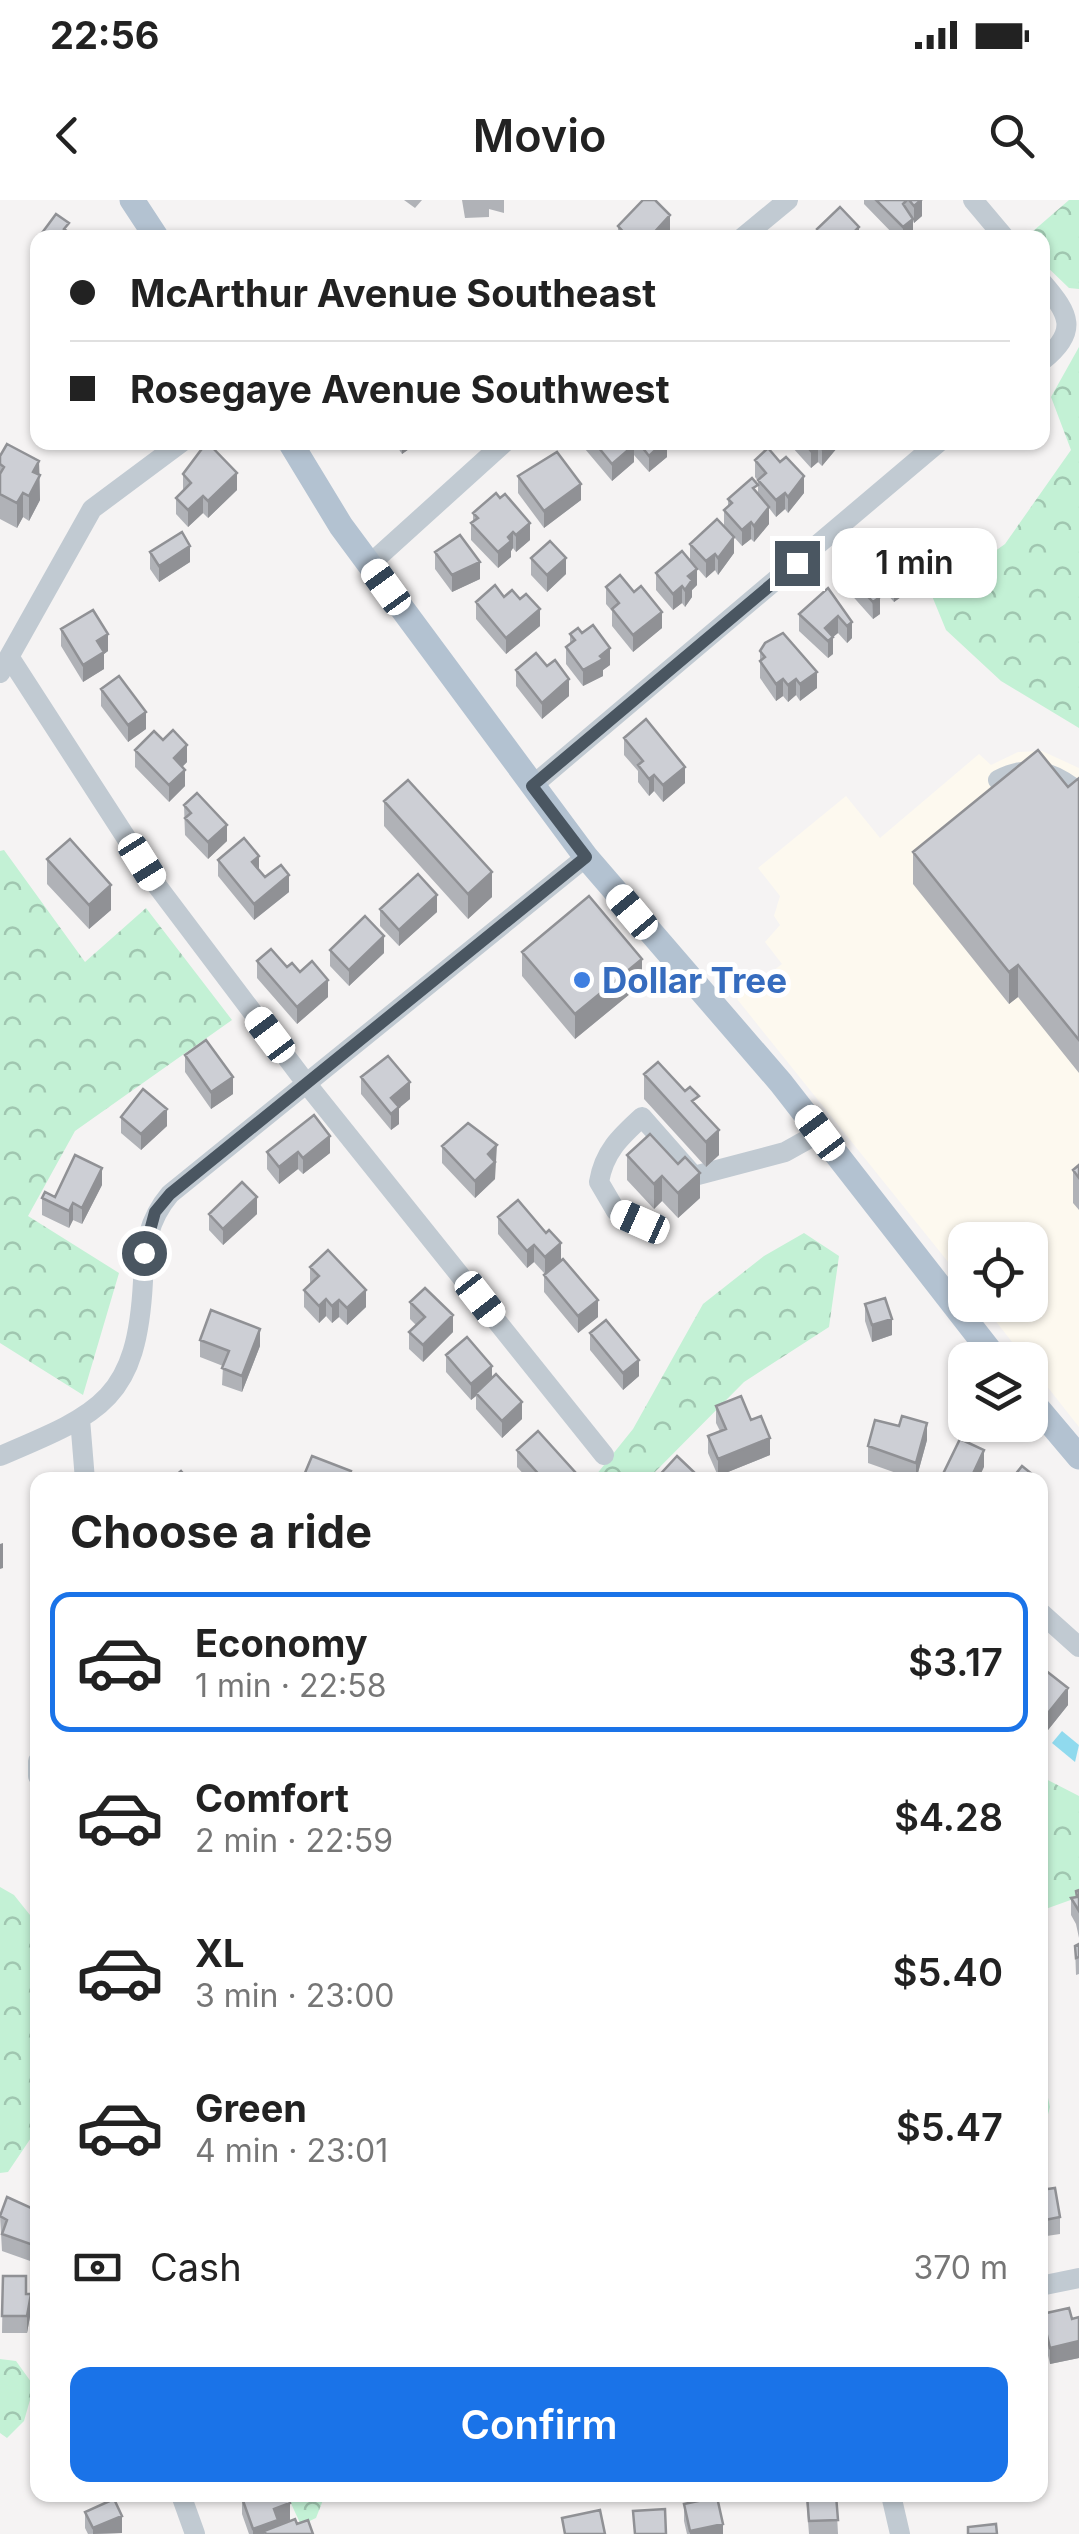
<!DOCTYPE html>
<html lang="en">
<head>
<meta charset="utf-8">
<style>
  :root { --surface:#fff; --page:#f6f6f6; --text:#222; --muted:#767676; --line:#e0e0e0; --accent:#1a73e8 }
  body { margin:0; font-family:Inter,sans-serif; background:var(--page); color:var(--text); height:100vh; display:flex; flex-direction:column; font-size:38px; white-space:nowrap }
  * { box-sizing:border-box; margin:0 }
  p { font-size:32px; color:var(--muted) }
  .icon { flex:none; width:55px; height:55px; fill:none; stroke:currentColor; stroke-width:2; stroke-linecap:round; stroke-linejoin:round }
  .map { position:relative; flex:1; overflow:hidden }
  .side { position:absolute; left:30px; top:1272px; width:1018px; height:1030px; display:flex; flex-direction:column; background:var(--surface); border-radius:20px; box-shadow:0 2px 8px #0004 }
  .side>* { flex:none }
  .hud { position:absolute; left:30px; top:30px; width:1020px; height:220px; border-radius:20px; box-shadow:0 2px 8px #0004; display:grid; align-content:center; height:220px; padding:0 40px; background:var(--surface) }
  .controls { position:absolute; left:948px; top:1022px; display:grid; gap:20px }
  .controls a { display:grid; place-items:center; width:100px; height:100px; border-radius:20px; background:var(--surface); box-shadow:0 2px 8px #0004; font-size:50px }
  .end { position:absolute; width:45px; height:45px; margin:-22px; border:12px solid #4a5661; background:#fff; box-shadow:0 0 0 5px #fff }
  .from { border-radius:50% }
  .bubble { position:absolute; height:70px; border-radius:20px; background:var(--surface); box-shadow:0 2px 8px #0004; font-size:32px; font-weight:600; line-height:70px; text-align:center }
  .car { position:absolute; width:30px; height:60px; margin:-30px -15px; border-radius:12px; box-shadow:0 0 8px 2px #0007; background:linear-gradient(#fff 24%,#345 0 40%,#fff 0 76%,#345 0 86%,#fff 0) }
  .hud b { display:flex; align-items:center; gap:35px; height:95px; font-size:38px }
  .hud b+b { border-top:2px solid var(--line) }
  .hud i { width:25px; height:25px; background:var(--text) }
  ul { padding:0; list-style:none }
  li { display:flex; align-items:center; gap:30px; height:140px; margin:0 20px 15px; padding:0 20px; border:5px solid transparent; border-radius:20px }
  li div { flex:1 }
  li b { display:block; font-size:38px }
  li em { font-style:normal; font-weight:600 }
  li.on { border-color:var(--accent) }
  li>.icon { width:90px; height:90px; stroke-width:1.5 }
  h2 { padding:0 40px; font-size:45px; line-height:120px }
  .pay { display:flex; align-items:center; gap:25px; height:110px; padding:0 40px; font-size:38px }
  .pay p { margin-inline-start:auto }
  .primary-button { display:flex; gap:20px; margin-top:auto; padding:20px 40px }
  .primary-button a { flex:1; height:115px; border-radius:20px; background:var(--accent); color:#fff; font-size:40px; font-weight:600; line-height:115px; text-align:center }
  .status { display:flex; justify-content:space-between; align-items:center; height:70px; padding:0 50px; background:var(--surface); direction:ltr }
  .status svg { height:28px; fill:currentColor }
  header { display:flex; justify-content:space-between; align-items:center; height:130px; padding:0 40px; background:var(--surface); font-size:45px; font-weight:600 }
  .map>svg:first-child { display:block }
</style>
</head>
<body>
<div class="status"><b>22:56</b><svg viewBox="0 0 49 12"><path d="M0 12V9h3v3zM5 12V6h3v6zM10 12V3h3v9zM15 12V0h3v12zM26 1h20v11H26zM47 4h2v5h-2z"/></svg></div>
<header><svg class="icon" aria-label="back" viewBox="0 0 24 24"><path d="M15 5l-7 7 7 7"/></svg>Movio<svg class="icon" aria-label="search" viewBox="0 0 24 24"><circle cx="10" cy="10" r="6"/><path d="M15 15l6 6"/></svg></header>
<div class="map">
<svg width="1079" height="2334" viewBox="0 0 1079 2334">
  <defs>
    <pattern id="forest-crowns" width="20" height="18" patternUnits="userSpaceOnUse" patternTransform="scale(2.5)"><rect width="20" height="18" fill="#c3f1d5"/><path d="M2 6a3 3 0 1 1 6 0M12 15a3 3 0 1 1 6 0" fill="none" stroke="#a0c6b0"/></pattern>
  </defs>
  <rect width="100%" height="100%" fill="#f5f3f3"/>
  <path fill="#fdf9ef" d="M1042 551 1079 568V1227L983 1105H1030V1040H965V1083L737 799 782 764 765 742 780 725 774 716 780 696 758 668 846 596 880 638 979 554 991 565 1018 552Z"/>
  <path fill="url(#forest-crowns)" d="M1069 0H1079V89L1069 88 1043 63 1042 38 1033 37 1032 32Z
    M1079 147V528L1001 481 946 430 932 396 1005 344 1071 250 1051 197Z
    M4 650 85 762 146 708 232 820 75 931 28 1016 119 1073 83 1195 0 1143V651Z
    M804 1033 839 1056 829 1127 744 1182 647 1280H592L633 1229 703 1104 764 1056Z
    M1040 1576 1079 1596V1697L1040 1711Z
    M0 1687 14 1695 38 1725 37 1929 8 1972 0 1973Z
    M1040 1860 1050 1907 1040 1943Z
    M0 2159 16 2161 34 2186 24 2221 7 2238 0 2233Z
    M279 2295H325L316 2318 301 2325 288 2297Z"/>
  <path fill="#90daee" d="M1062 1531 1079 1545 1075 1562 1052 1543Z"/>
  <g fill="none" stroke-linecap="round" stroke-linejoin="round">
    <path stroke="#c1cad2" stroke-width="20" d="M973 0 1005 38
      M742 38 788 0
      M1042 82C1070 114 1079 132 1042 161
      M369 365 505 242
      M10 458 158 687 306 883 604 1255
      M0 473 92 309 182 242
      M998 580C1030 564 1051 570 1079 592
      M532 586 939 242
      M640 1022 616 1011 599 982C604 952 620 937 642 917L694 976 785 952 819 933
      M80 1219 85 1280
      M0 1256C102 1213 137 1199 143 1081 144 1047 148 1020 170 994L586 657
      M1040 1412 1079 1447
      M38 1561V1576
      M1040 2086 1079 2078
      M181 2295 195 2334
      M891 2295 900 2334"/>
    <path stroke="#b3c2d1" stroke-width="25" d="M132 0 157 38
      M290 242 341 326 586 657 781 883 997 1160
      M1030 1199 1079 1257"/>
  </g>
  <path fill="#b0b2b7" d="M404 0H422L415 8Z
    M462 0H504V13L489 9V17L465 18Z
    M864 0H922V16L914 23 913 21V36L911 38H897L864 4Z
    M618 26 670 32 665 38H618Z
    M394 242H419L402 254Z
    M585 242H667V257L649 272 634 255V262L612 281 585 249Z
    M792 242H842L822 266 818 262 811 268 792 247Z
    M0 256 39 261 40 300 29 321 23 317 17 328 0 319Z
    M755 260 804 293 788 313 785 309 776 317 769 308V324L754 342 751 339 742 346 734 337V353L718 375 715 370 706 378 692 362 697 385 692 390V397L685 407 682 403 673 410 656 390V373L690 360V344L724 326V310L728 306V299L758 294V281L755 277Z
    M183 274 237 290 208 318 203 313 188 327 176 314V298L183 291Z
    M518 276 581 300 544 328 518 293Z
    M473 313 530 340 516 352 513 348 511 351V357L498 368 471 340V323L473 322Z
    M879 350 901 397 894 402 886 393 880 398V414L873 419 848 391V375Z
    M150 352 190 362 159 382 150 369Z
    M435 352 480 379 452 392 435 369Z
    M531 358 566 374 547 392 531 375Z
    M606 387 662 428 633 452 612 426V411L606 404Z
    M828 388 852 422V438L847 443 838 433 833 437V454L828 458 799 431V414Z
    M504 397 540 426 506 454 476 419V402Z
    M61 429 108 451 104 454V469L83 482 61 446Z
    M582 433 610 465 603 470V476L583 486 566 464V447L570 443V434Z
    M760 451 817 488 800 501 796 495 788 502 783 496 776 501 760 478Z
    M547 466 569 496 542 519 516 486V470Z
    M101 489 146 529 128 542 101 506Z
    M624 538 685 583 663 602 654 591 649 596 638 582V571L624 555Z
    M135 550 187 562 182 567 185 586 169 602 135 567Z
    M1079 578V873L1018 797 1009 804 913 684V652L1068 587Z
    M384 601 492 697 468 719 384 626Z
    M184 605 227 641 208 659 185 635Z
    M47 659 111 710 89 729 47 684Z
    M218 660 259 670 265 677 289 692 254 720 218 676Z
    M380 709 437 712 399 746 380 726Z
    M330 750 384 753 349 786 330 766Z
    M522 752 642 784 575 839 522 776Z
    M257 761 287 767 300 772 328 797 297 824 257 778Z
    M185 855 233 894 211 909 185 872Z
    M644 874 685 891 699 908 719 955 706 967 644 899Z
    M361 877 410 899 399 908V924L391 930 361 894Z
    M121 917 167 926 141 950 121 933Z
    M442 946 497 962 495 963V979L475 998 442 963Z
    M267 952 330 953 303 974 298 969 279 984 267 969Z
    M627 955 700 998 678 1018 662 1001 654 1009 627 980Z
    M1079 965V1010L1073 1003V970Z
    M102 985 82 1024 73 1020 69 1028 42 1015V998L55 997Z
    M209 1014H257L223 1045 209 1030Z
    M498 1017 561 1060 545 1074 534 1062 527 1068 498 1034Z
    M310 1067 366 1107 347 1125 339 1117 332 1123 326 1116 319 1123 304 1107V1090L310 1084Z
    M544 1075 598 1117 578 1133 544 1092Z
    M410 1102 453 1132 423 1162 409 1149V1132L416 1125 410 1119Z
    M865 1104 892 1135 872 1142 865 1121Z
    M590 1133 639 1176 623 1190 590 1150Z
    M200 1140 260 1146 242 1192 222 1185 223 1166 200 1157Z
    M446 1155 492 1178 522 1219 502 1238 476 1209V1196L471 1200 446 1172Z
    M716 1206 751 1220 770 1255 718 1276 708 1253V1236L720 1231 716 1223Z
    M927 1240 916 1280 868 1263V1246Z
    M517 1250 575 1280H529L517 1267Z
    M1040 1476 1068 1505 1044 1535 1040 1532Z
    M1079 1690V1738L1076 1724 1071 1715V1698L1076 1697V1691Z
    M1079 1744V1774L1076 1775 1075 1746Z
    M1040 1990 1060 2017V2034L1040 2037Z
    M38 2011 33 2062 2 2051 0 2016Z
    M3 2076 26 2094 31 2111 27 2133H2Z
    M1042 2114 1072 2119 1079 2117V2158L1050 2164 1042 2131Z
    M806 2295H836L838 2334H809Z
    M242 2298 290 2320 313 2334H249L242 2314Z
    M684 2304 723 2334H687L684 2321Z
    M85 2312 122 2333 88 2334 85 2328Z"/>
  <path fill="#909195" d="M922 0V16L914 23V6Z
    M670 15V32L665 38H649Z
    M913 19V36L911 38H903V27Z
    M859 27V38H848Z
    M402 242H419L402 254Z
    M664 242H667V257L649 272V256Z
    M828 242H842L822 266V249Z
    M634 245V262L612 281V264Z
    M818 245V262L811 268V251Z
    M39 261 40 300 29 321V296L33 272Z
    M237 273V290L208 318V301Z
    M804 276V293L788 313V297Z
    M581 284V300L544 328V311Z
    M23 293V317L17 328V303Z
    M785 293V309L776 317V300Z
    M203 296V313L188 327V310Z
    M769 307V324L754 342V326Z
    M751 322V339L742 346V330Z
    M530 323V340L516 352V335Z
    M513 332V348L511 351V357L498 368V352L508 337Z
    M734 337V353L718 375V358Z
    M190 346V362L159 382V366Z
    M715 354V370L706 378V361Z
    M566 358V374L547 392V375Z
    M480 362V379L452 392V375Z
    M697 369V385L692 390V397L685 407V390L688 376Z
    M886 376V393L880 398V414L873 419 872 387Z
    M901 380V397L894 402V385Z
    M682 386V403L673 410V394Z
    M540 409V426L506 454V438Z
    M662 412V428L633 452V435Z
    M838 416V433L833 437V454L828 458V441L825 428Z
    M852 422V438L847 443V426Z
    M108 434V451L104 454V469L83 482V465L97 441Z
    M610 448V465L603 470V476L583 486V470Z
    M817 472V488L800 501V484Z
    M569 479V496L542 519V503Z
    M783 479V496L776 501V484Z
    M796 479V495L788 502V485Z
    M146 512V529L128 542V525Z
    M187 545V562L174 575V558Z
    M685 567V583L663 602V585Z
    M185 570V586L169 602V585Z
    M654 575V591L649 596V579Z
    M227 625V641L208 659V642Z
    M259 656V673L252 662Z
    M492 672V697L468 719V694Z
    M289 675V692L254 720V704Z
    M111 685V710L89 729V705Z
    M437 695V712L399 746V730Z
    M384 736V753L349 786V770Z
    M642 759V784L575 839V814Z
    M1018 765V797L1009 804V772Z
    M328 780V797L297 824V807Z
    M233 877V894L211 909V892Z
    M410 882V899L399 908V924L391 930V898Z
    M167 909V926L141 950V934Z
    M719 930V955L706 967V942Z
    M330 936V953L303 974V958Z
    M497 945 495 979 475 998V981L488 954Z
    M298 952V969L279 984V967Z
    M102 968V985L82 1024V1008Z
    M700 973V998L678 1018V993Z
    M662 976V1001L654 1009V984Z
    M257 997V1014L223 1045V1029Z
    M73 1003V1020L69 1028V1011Z
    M561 1043V1060L545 1074V1057Z
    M534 1045V1062L527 1068V1051Z
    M366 1090V1107L347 1125V1108Z
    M326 1099V1116L319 1123V1106Z
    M339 1100V1117L332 1123V1106Z
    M598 1100V1117L578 1133V1116Z
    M453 1115V1132L423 1162V1145Z
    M892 1119V1135L872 1142V1125Z
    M260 1129V1146L242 1192V1176Z
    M639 1160V1176L623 1190V1173Z
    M492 1166V1183L476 1193V1196L471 1200V1184Z
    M522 1202V1219L502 1238V1221Z
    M927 1223V1240L916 1280V1263Z
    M770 1238V1255L718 1276V1259Z
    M984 1250V1267L978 1280H970Z
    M3 1343V1368L0 1369V1344Z
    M1068 1488V1505L1044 1535V1518Z
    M38 2034V2051L33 2062V2045Z
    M31 2094V2111L27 2133V2116Z
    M1079 2141V2158L1050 2164V2148Z
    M290 2303V2320L264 2331V2334H253V2329L274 2309Z
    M122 2316V2333L93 2334V2328Z
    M723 2324V2334H690V2331Z"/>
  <path fill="#cdcfd5" stroke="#909195" stroke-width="2.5" d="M643 0H655L670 15 649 38H629L618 26Z
    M876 0H907L903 4 913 19 903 27Z
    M909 0H921L914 6Z
    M840 7 859 27 848 38H825L817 29Z
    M56 14 69 23 64 29 76 38 39 37Z
    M207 242 237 273 208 301 203 296 188 310 176 298 191 283 183 274Z
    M594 242H632L634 245 612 264Z
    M638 242H664L649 256Z
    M803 242H828L822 249 818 245 811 251Z
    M7 244 39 261 33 272 40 275 29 296 23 293 17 303 0 294V274L4 267 0 264V256Z
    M768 248 780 262 786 257 804 276 788 297 785 293 776 300 758 280 766 273 755 260Z
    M557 252 581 284 544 311 518 276Z
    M752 278 758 285 753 288 769 307 754 326 751 322 742 330 724 310 732 303 728 299Z
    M496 293 500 298 505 294 530 323 516 335 513 332 508 337 511 341 498 352 471 323 478 318 473 313Z
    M717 319 734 337 718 358 715 354 706 361 690 344Z
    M182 332 190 346 159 366 150 352Z
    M460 335 480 362 452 375 435 352Z
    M550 341 566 358 547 375 531 358Z
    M879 350 901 380 894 385 886 376 872 387 880 397 873 402 848 375Z
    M682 351 697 369 688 376 692 380 685 390 682 386 673 394 656 373Z
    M620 375 634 392 641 386 662 412 633 435 612 409 619 403 606 387Z
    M495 385 504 397 512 390 520 399 526 394 540 409 506 438 476 402Z
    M828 388 852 422 847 426 838 416 825 428 833 437 828 441 799 414Z
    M93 410 108 434 97 441 104 452 83 465 61 429Z
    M593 425 610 448 600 456 603 459 583 470 566 447 575 440 570 434 578 428 582 433Z
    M783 433 817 472 800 484 796 479 788 485 783 479 776 484 760 461 765 457 760 451 765 443Z
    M536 453 547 466 555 460 569 479 542 503 516 470Z
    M119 476 146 512 128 525 101 489Z
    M646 519 685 567 663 585 654 575 649 579 638 565 643 561 624 538Z
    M173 530 187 545 174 558 185 570 169 585 135 550 154 531 163 540Z
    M1038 550 1068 587 1079 578V840L1018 765 1009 772 913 652Z
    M408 580 492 672 468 694 384 601Z
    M197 593 227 625 208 642 185 618 191 613 184 605Z
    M244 638 259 656 252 662 265 677 281 665 289 675 254 704 218 660Z
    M70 639 111 685 89 705 47 659Z
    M418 674 437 695 399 730 380 709Z
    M589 696 642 759 575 814 522 752Z
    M365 716 384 736 349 770 330 750Z
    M271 749 287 767 292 763 300 772 312 761 328 780 297 807 257 761Z
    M206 840 233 877 211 892 185 855Z
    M388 856 410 882 391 898 399 907 391 914 361 877Z
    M658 862 685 891 690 887 699 896 692 901 719 930 706 942 644 874Z
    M143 889 167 909 141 934 121 917Z
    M314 915 330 936 303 958 298 952 279 967 267 952Z
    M468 923 497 945 488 954 495 962 475 981 442 946Z
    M650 934 678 964 685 957 700 973 678 993 662 976 654 984 627 955Z
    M75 955 102 968 82 1008 73 1003 69 1011 42 998 45 992 55 997Z
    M1079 965V978L1073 970Z
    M242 982 257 997 223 1029 209 1014Z
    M518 1000 546 1033 549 1030 561 1043 545 1057 534 1045 527 1051 498 1017Z
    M328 1050 366 1090 347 1108 339 1100 332 1106 326 1099 319 1106 304 1090 319 1076 310 1067Z
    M563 1059 598 1100 578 1116 544 1075Z
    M425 1088 453 1115 423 1145 409 1132 425 1117 410 1102Z
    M885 1098 892 1119 872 1125 865 1104Z
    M211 1110 260 1129 242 1176 222 1168 229 1151 200 1140Z
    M606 1120 639 1160 623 1173 590 1133Z
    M467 1137 492 1166 471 1184 446 1155Z
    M496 1174 522 1202 502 1221 476 1193Z
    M741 1196 751 1220 761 1216 770 1238 718 1259 708 1236 726 1229 716 1206Z
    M902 1216 927 1223 916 1263 868 1246 875 1220 899 1226Z
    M538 1231 575 1272 567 1280H544L517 1250Z
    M960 1239 984 1250 970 1280H950L942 1276Z
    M312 1256 351 1271 348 1280H302Z
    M677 1256 697 1275 692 1280H655Z
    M1022 1266 1037 1278 1036 1280H1011Z
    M181 1271 189 1280H170Z
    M1045 1470 1068 1488 1044 1518 1040 1515V1476Z
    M1079 1690V1711L1071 1698 1077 1697 1076 1691Z
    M1079 1744V1757L1076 1758 1075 1746Z
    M1055 1988 1060 2017 1040 2021V1990Z
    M7 1997 38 2011V2034L33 2045 2 2034 7 2020 0 2016Z
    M3 2076H26V2094H31L27 2116H2Z
    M1069 2108 1072 2119 1079 2117V2141L1050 2148 1042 2114Z
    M249 2295H287L290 2303 274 2309 278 2320 253 2329 242 2298Z
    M807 2295H836L838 2320 809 2321Z
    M717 2297 723 2324 690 2331 684 2304Z
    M114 2299 122 2316 93 2328 85 2312Z
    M665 2309 666 2334H635L633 2311Z
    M600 2310 605 2334H565L562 2318Z
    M295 2319 297 2324 308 2320 313 2334H266L264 2331Z
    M996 2324 997 2334H968V2327Z"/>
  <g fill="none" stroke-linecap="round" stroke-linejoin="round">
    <path stroke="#4a5661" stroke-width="12" d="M144 1053 155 1012 170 994 586 657 532 586 797 363"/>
  </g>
  <circle fill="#3f7fe0" stroke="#fff" stroke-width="4" cx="582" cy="780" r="10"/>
  <g text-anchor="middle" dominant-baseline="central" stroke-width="10" stroke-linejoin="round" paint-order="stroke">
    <g font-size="35" font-weight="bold" fill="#366cbe" stroke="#fff" text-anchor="start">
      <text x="602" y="780">Dollar Tree</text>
    </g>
  </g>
</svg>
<div class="controls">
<a><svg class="icon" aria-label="locate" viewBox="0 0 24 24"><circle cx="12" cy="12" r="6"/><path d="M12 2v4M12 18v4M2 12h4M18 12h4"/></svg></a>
<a><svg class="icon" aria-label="layers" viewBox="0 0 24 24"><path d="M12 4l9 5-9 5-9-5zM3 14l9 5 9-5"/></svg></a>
</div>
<i class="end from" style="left:144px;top:1053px"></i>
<i class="end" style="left:797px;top:363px"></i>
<div class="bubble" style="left:832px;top:328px;width:165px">1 min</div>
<i class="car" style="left:386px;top:387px;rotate:324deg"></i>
<i class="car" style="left:142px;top:662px;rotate:148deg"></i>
<i class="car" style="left:632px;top:712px;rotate:320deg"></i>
<i class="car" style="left:270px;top:835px;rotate:323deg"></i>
<i class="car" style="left:820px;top:933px;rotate:323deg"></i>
<i class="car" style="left:640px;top:1022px;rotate:294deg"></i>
<i class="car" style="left:480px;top:1099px;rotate:142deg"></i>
<div class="hud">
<b><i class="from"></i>McArthur Avenue Southeast</b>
<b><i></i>Rosegaye Avenue Southwest</b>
</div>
<section class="side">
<h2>Choose a ride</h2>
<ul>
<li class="on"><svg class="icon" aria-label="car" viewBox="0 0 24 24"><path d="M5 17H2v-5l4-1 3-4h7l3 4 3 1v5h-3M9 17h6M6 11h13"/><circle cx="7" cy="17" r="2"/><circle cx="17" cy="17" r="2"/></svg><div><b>Economy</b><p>1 min · 22:58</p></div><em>$3.17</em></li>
<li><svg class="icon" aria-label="car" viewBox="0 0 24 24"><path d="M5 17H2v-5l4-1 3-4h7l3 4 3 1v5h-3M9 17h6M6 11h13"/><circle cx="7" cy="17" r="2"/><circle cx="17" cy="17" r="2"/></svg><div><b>Comfort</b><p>2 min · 22:59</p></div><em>$4.28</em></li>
<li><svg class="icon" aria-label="car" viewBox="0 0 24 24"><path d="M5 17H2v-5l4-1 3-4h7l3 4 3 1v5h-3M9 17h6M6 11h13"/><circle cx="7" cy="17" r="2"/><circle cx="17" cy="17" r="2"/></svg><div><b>XL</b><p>3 min · 23:00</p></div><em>$5.40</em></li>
<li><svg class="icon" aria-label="car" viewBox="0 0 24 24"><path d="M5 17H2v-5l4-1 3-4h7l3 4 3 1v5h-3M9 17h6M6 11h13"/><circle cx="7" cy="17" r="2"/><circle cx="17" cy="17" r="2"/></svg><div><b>Green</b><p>4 min · 23:01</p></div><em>$5.47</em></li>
</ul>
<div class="pay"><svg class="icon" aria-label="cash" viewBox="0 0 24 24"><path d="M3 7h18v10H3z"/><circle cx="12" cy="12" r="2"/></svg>Cash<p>370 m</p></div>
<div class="primary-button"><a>Confirm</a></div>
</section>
</div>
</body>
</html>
